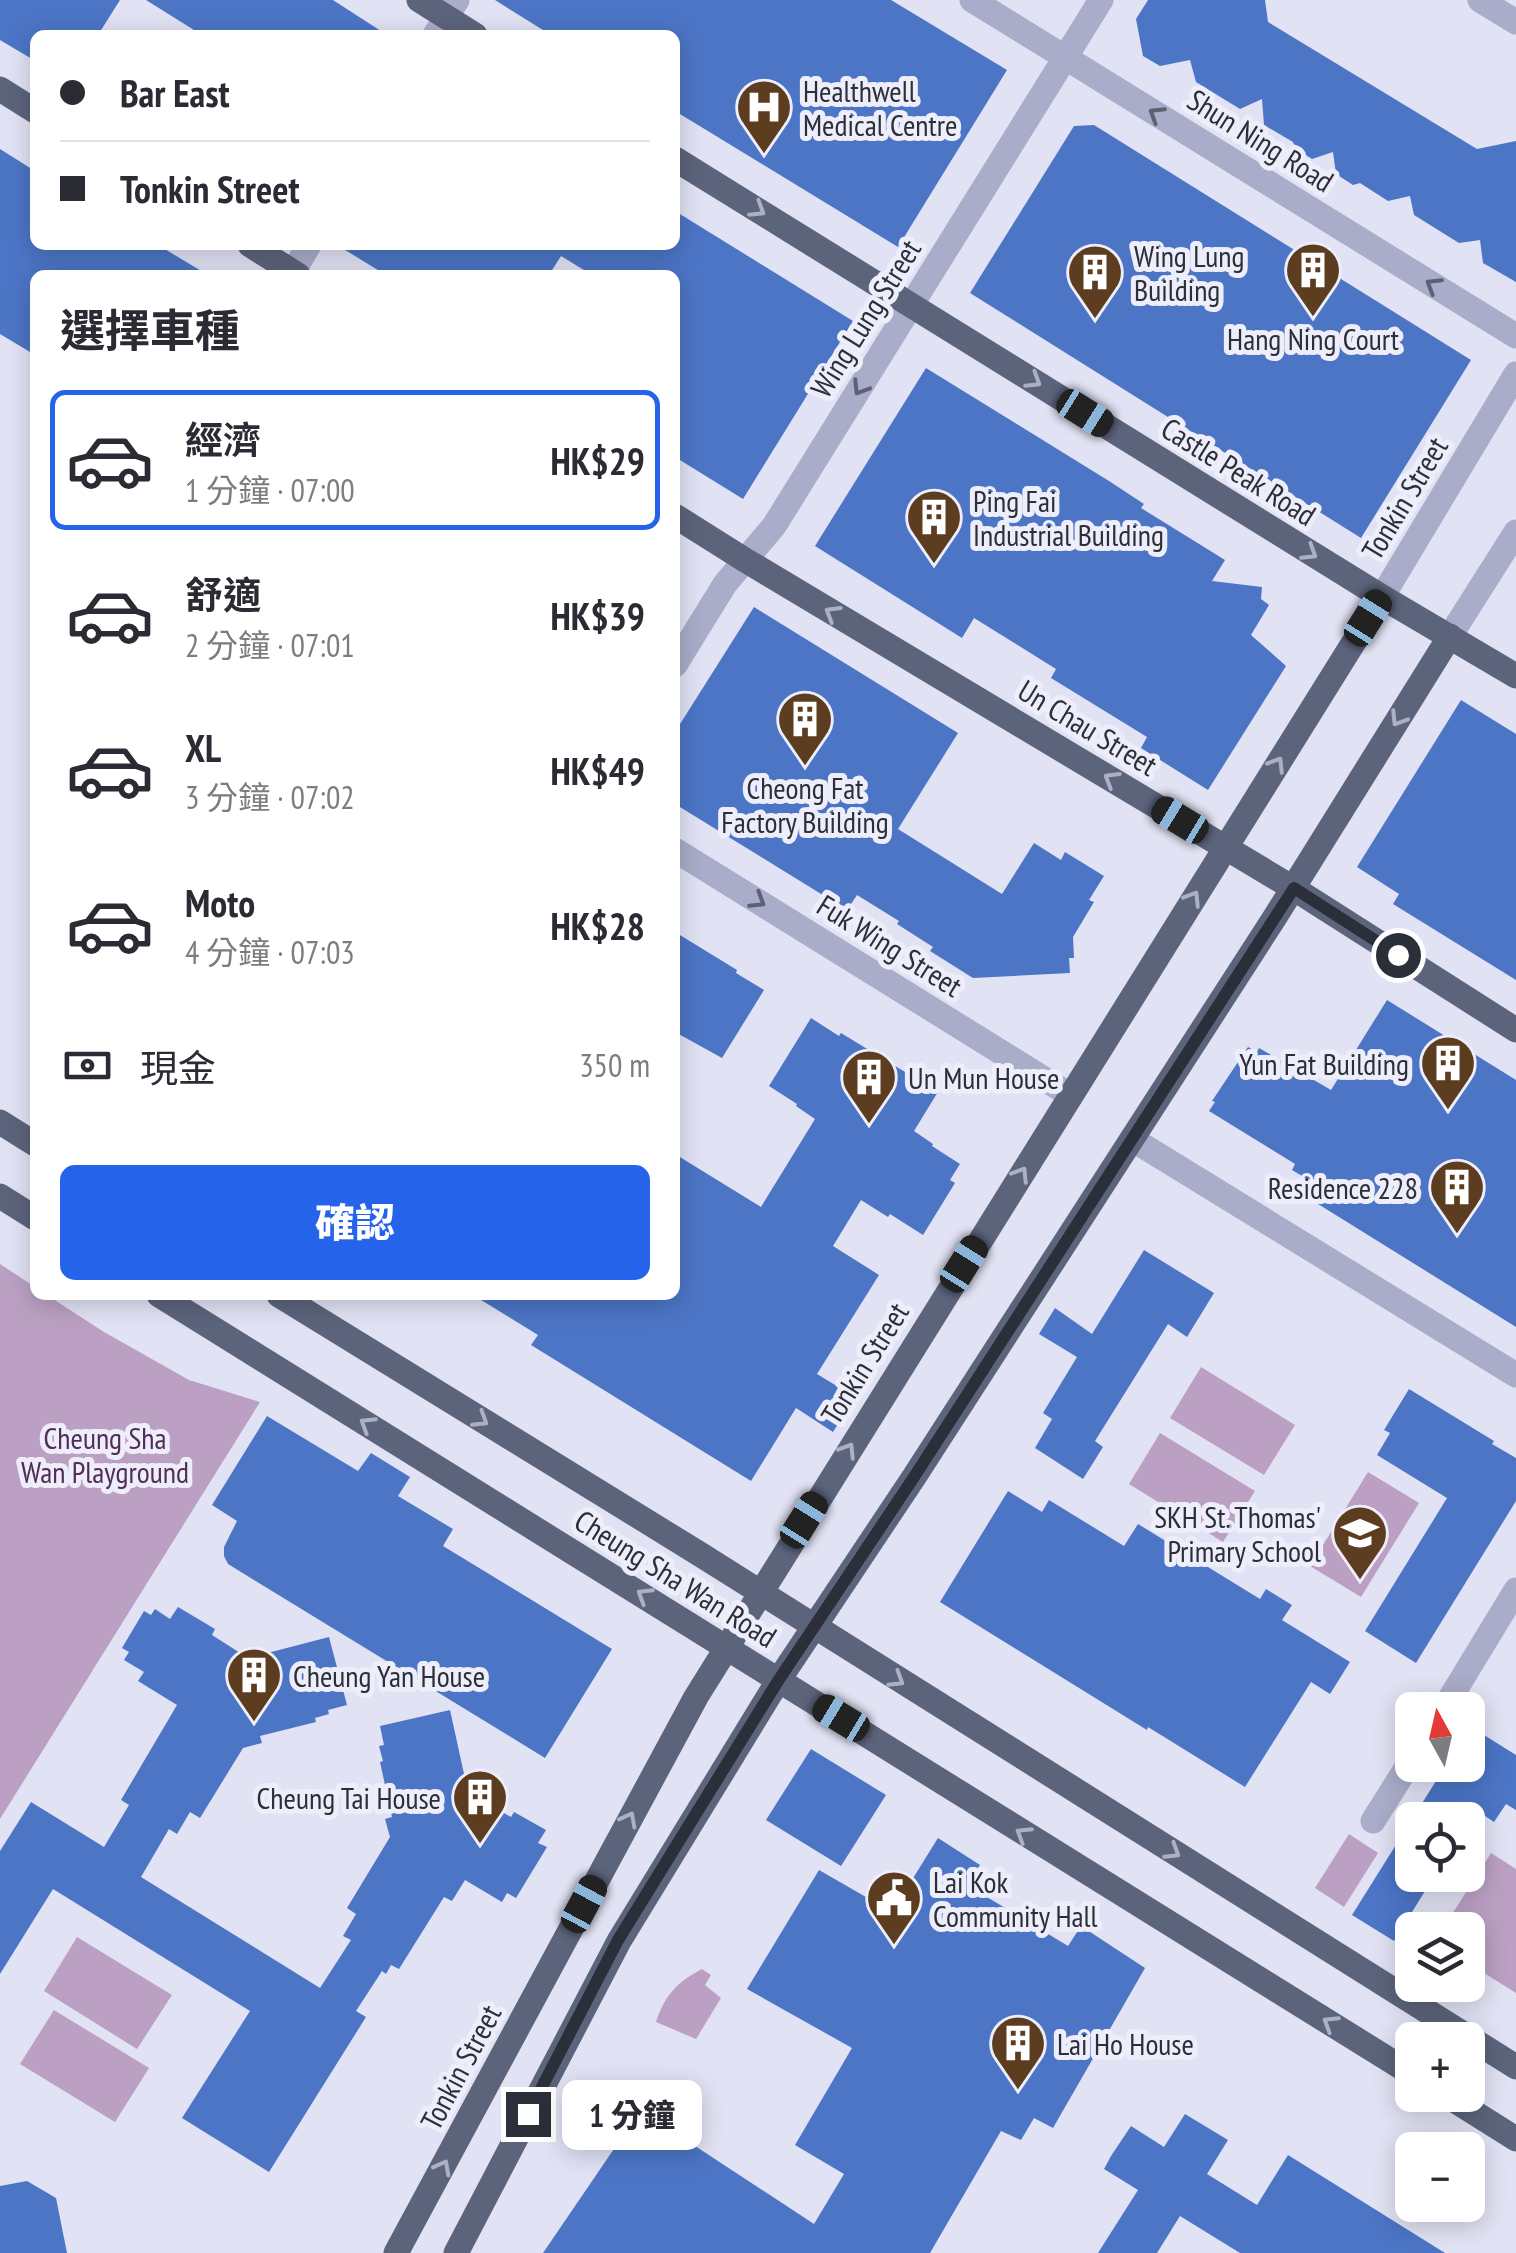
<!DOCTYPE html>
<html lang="zh-TW">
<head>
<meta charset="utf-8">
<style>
  :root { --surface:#fff; --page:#f7f7f7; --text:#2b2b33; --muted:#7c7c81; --line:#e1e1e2; --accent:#2563eb }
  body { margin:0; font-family:"PT Sans Narrow","Noto Sans TC",sans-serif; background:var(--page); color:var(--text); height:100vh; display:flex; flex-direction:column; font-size:38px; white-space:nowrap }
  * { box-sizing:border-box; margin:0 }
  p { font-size:32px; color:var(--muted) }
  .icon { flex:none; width:55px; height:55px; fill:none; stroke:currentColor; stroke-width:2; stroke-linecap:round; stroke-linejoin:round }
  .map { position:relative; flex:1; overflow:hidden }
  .sheet { position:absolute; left:30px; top:270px; width:650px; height:1030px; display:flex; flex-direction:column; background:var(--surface); border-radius:15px; box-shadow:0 5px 25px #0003 }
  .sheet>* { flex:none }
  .banner { position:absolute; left:30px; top:30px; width:650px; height:220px; border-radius:15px; box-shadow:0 5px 25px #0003; display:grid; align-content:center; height:220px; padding:0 30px; background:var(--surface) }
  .needle { width:65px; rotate:352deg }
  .fabs { position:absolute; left:1395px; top:1692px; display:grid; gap:20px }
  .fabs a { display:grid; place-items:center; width:90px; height:90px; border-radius:15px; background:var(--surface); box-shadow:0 5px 25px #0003; font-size:50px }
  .end { position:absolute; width:45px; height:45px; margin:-22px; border:12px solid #2b2f3a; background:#fff; box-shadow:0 0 0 5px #fff }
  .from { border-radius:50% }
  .bubble { position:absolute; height:70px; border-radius:15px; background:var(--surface); box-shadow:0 5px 25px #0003; font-size:32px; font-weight:800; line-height:70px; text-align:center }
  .car { position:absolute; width:30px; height:60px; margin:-30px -15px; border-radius:12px; box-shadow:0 0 8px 2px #0007; background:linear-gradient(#222 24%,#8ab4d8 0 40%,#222 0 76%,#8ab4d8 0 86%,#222 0) }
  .banner b { display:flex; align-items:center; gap:35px; height:95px; font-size:38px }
  .banner b+b { border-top:2px solid var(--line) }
  .banner i { width:25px; height:25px; background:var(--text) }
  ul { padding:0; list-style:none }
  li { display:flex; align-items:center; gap:30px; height:140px; margin:0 20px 15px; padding:0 10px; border:5px solid transparent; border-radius:15px }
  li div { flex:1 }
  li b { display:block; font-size:38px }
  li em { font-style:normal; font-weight:800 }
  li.on { border-color:var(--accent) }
  li>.icon { width:90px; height:90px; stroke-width:1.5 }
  h2 { padding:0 30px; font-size:45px; line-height:120px }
  .pay { display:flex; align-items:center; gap:25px; height:110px; padding:0 30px; font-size:38px }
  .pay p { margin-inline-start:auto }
  .cta { display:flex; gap:20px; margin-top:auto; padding:20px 30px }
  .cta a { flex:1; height:115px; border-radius:15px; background:var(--accent); color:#fff; font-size:40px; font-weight:800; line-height:115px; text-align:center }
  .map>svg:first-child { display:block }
</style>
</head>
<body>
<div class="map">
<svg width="1516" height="2253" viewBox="0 0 1516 2253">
  <rect width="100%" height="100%" fill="#e1e2f4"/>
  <path fill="#bba0c3" d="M0 1264 35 1287V1295H47L104 1332 189 1380 260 1402 0 1819Z
    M1201 1367 1295 1425 1264 1475 1170 1418Z
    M1160 1433 1255 1491 1223 1542 1129 1484Z
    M1368 1472 1419 1503 1361 1597 1310 1566Z
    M1349 1834 1378 1853 1344 1907 1315 1888Z
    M1491 1853 1516 1869V1993L1468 1963V1930H1442Z
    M77 1937 172 1995 137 2049 44 1991Z
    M702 1969 711 1975 705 1985 721 1998 696 2039 656 2022C665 1995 677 1982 702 1969Z
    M54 2010 149 2068 115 2122 20 2064Z"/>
  <path fill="#4c75c6" d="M0 0H120L98 35H35V55L32 59 0 40Z
    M146 0H333L387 35H202Z
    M495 0H891L1007 70 898 247 675 111V35H551Z
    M1148 0H1265L1268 22 1477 149 1516 141V282L1483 263 1480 240 1459 243 1414 215 1410 196 1388 201 1360 183 1353 185 1336 174 1333 152 1312 159 1295 148 1293 142 1264 125 1262 99 1240 109 1196 82 1190 60 1160 66 1143 56 1136 19Z
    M1094 125 1471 360 1361 538 970 293 1074 126Z
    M0 149 35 171V245H158L208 275H35V355L0 334Z
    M675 211 853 321 743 499 675 457V275H592L561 256 549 275H386L337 245H675Z
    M926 368 1109 481 1144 504 1141 508 1225 560 1212 581 1262 587 1261 599 1269 605 1251 635 1286 666 1208 790 1141 748 1147 737 1051 678 1056 669 974 618 962 638 815 546Z
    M754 607 958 733 898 829 1002 894 1034 843 1061 860 1065 852 1104 876 1089 900 1094 902 1073 937 1074 958H1069L1070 973 973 978 930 951 933 947 897 924 899 921 857 895 847 910 675 804V732Z
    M1461 700 1516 734V980L1393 904 1399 894 1357 867Z
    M675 932 737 970 736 973 764 990 722 1058 675 1032Z
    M1387 1000 1516 1080V1327L1310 1199 1319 1186 1292 1170 1295 1164 1209 1111 1215 1102 1212 1101 1248 1047 1257 1052 1259 1048 1331 1090Z
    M811 1018 839 1036 841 1033 910 1075 916 1065 944 1082 914 1131 933 1144 932 1146 960 1164 950 1180 955 1183 923 1235 890 1214 888 1217 861 1200 833 1246 879 1275 817 1374 855 1397 833 1432 796 1408 751 1481 531 1345 538 1335 473 1295H675V1154L761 1207 815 1119 796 1106 797 1104 769 1086Z
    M1144 1250 1214 1293 1187 1337 1168 1324 1095 1441 1103 1447 1083 1479 1035 1448 1052 1419 1043 1413 1077 1357 1039 1334 1055 1308 1092 1334Z
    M1409 1389 1494 1441 1492 1444 1516 1458V1501L1416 1663 1365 1631 1447 1498 1377 1455 1390 1433 1384 1430Z
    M267 1416 358 1471 371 1453 410 1477 398 1496 453 1529 443 1546 612 1649 545 1758 228 1564 224 1556V1547L237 1521 212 1505Z
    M1008 1491 1042 1512 1049 1500 1124 1546 1138 1524 1260 1599 1266 1589 1292 1605 1282 1620 1350 1662 1330 1694 1311 1682 1245 1787 1148 1727 1147 1730 940 1602Z
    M178 1607 215 1629 212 1635 248 1658 329 1637 347 1705 328 1710 329 1714 315 1718 316 1722 260 1736 262 1743 243 1748 200 1818 190 1812 177 1834 169 1829 141 1877 320 1988 351 1940 343 1936 356 1914 347 1908 390 1837 385 1819 392 1817 380 1762 383 1761 379 1746 384 1745 380 1726 450 1710 468 1792 511 1817 514 1812 546 1830 538 1843 547 1847 516 1898 507 1893 502 1902 465 1880 452 1901 444 1897 399 1969 391 1965 386 1974 382 1971 356 2011 366 2017 269 2172 182 2118 250 2011 53 1889 0 1974V1851L31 1802 104 1847 129 1805 121 1800 177 1705 138 1681 144 1672 124 1660 129 1652 122 1648 144 1611 151 1615 155 1609 170 1619Z
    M1468 1725 1516 1755V1810L1506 1804 1494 1822 1476 1810 1470 1820H1412V1875H1435L1394 1941 1352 1915 1446 1765H1468Z
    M811 1749 886 1795 841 1866 766 1820Z
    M938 1838 980 1865 967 1885 1068 1946 1081 1926 1145 1968 1053 2128 1034 2118 1021 2140 1001 2131 930 2253H543L635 2118 651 2117 814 2224 844 2174 795 2145 852 2048 747 1989 819 1870 892 1912Z
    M1185 2114 1228 2140 1207 2174 1257 2205 1288 2155 1445 2253H1240L1180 2216 1157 2253H1098L1138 2190 1104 2169 1111 2156 1131 2126 1164 2147Z
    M27 2181 56 2198 67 2253H0V2186Z"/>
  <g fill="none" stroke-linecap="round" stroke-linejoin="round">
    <path stroke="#a9adc9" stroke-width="25" d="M972 0 1516 336
      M1480 0 1516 22
      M435 35 457 0
      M293 272 309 245
      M1382 597 1516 374
      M1450 636 1516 532
      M675 665 725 584 774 526 1101 0
      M675 850 1070 1095
      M1132 1139 1516 1375
      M1443 1710 1516 1590
      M1373 1821 1412 1759"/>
    <path stroke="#5c647c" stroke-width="25" d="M419 0 475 35
      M0 89 35 111
      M675 159 1382 597 1516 676
      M250 245 298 275
      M675 516 745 560 1293 888 1516 1030
      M0 1122 35 1144
      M0 1196 35 1218
      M159 1295 1412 2074
      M279 1295 698 1553 1516 2067
      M1446 2095 1516 2139
      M396 2253 696 1697 1382 597
      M456 2253 619 1941 778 1681 914 1477 1275 917 1450 636"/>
  </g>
  <defs><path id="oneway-chevron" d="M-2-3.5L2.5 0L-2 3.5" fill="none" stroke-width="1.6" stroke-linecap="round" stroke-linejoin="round" transform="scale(2.5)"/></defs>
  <g stroke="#5d6173">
    <use href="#oneway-chevron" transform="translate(1156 114) rotate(-148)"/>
    <use href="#oneway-chevron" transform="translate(1433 285) rotate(-148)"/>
    <use href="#oneway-chevron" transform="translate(860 388) rotate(122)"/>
    <use href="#oneway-chevron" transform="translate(758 901) rotate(32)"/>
  </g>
  <g stroke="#acb0c2">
    <use href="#oneway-chevron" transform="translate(758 210) rotate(32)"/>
    <use href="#oneway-chevron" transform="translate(1034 381) rotate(32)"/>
    <use href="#oneway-chevron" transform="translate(1310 553) rotate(32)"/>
    <use href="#oneway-chevron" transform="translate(832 613) rotate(-149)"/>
    <use href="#oneway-chevron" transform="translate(1398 719) rotate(122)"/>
    <use href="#oneway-chevron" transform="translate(1277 764) rotate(-58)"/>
    <use href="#oneway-chevron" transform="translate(1111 779) rotate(-149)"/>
    <use href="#oneway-chevron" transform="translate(1193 898) rotate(-58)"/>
    <use href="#oneway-chevron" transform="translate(1021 1174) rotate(-58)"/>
    <use href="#oneway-chevron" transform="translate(481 1420) rotate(32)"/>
    <use href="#oneway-chevron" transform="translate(367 1424) rotate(-148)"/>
    <use href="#oneway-chevron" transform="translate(848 1450) rotate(-58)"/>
    <use href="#oneway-chevron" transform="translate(644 1595) rotate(-148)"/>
    <use href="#oneway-chevron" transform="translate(897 1680) rotate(32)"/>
    <use href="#oneway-chevron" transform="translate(629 1819) rotate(-62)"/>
    <use href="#oneway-chevron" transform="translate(1023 1834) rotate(-148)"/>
    <use href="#oneway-chevron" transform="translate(1173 1852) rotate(32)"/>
    <use href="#oneway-chevron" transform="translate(1330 2023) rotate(-148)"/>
    <use href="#oneway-chevron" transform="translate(443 2167) rotate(-62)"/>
  </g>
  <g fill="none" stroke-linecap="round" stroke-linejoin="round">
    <path stroke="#2b2f3a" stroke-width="12" d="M528 2114 618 1940 778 1681 914 1477 1294 888 1398 955"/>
  </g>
  <defs>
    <g id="hospital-pin" transform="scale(2.875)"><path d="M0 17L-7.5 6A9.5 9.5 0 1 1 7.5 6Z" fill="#5d3d20" stroke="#eeeefb"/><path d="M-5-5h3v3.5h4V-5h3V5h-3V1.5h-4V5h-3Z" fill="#fff"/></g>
    <g id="building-pin" transform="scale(2.875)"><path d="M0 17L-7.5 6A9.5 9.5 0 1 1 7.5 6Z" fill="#5d3d20" stroke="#eeeefb"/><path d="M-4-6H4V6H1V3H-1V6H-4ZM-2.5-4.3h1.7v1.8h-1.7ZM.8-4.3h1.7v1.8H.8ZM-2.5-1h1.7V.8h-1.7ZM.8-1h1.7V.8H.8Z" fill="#fff"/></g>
    <g id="school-pin" transform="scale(2.875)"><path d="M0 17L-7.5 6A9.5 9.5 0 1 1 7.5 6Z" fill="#5d3d20" stroke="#eeeefb"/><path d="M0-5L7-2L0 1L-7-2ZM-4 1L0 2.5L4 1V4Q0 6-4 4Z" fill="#fff"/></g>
    <g id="civic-pin" transform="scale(2.875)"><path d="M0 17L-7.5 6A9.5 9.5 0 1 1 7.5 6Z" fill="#5d3d20" stroke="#eeeefb"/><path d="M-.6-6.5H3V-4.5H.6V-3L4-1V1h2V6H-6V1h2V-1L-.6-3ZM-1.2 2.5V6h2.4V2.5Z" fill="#fff"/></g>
  </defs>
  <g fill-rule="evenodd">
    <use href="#hospital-pin" x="764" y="107"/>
    <use href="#building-pin" x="1313" y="270"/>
    <use href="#building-pin" x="1095" y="272"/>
    <use href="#building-pin" x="934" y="517"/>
    <use href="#building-pin" x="805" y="719"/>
    <use href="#building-pin" x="1448" y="1063"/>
    <use href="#building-pin" x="869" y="1077"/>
    <use href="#building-pin" x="1457" y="1187"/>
    <use href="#school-pin" x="1360" y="1533"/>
    <use href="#building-pin" x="254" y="1675"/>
    <use href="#building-pin" x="480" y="1797"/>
    <use href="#civic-pin" x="894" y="1898"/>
    <use href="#building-pin" x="1018" y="2043"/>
  </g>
  <g text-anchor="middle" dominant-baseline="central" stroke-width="10" stroke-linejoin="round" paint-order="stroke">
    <g font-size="30" fill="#2b2f3a" stroke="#eeeefb" text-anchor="start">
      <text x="803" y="90">Healthwell<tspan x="803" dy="34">Medical Centre</tspan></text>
      <text x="1134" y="255">Wing Lung<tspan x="1134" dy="34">Building</tspan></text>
      <text x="1313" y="338" text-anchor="middle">Hang Ning Court</text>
      <text x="973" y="500">Ping Fai<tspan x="973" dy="34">Industrial Building</tspan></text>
      <text x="805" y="787" text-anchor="middle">Cheong Fat<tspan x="805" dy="34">Factory Building</tspan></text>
      <text x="1409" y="1063" text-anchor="end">Yun Fat Building</text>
      <text x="908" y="1077">Un Mun House</text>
      <text x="1418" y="1187" text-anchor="end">Residence 228</text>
      <text x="1321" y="1516" text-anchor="end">SKH St. Thomas'<tspan x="1321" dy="34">Primary School</tspan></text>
      <text x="293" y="1675">Cheung Yan House</text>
      <text x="441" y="1797" text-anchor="end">Cheung Tai House</text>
      <text x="933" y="1881">Lai Kok<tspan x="933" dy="34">Community Hall</tspan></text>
      <text x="1057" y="2043">Lai Ho House</text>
    </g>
    <g font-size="30" fill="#2b2f3a" stroke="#eeeefb">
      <text transform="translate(1261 140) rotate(32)">Shun Ning Road</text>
      <text transform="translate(865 318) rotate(-58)">Wing Lung Street</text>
      <text transform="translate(1239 471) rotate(32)">Castle Peak Road</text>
      <text transform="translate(1404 498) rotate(-59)">Tonkin Street</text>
      <text transform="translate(1088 727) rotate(31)">Un Chau Street</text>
      <text transform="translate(890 945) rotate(32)">Fuk Wing Street</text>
      <text transform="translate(864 1363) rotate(-58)">Tonkin Street</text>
      <text transform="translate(676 1578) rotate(32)">Cheung Sha Wan Road</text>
      <text transform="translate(460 2067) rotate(-62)">Tonkin Street</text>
    </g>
    <g font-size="30" fill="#502e59" stroke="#eeeefb">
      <text x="105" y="1437">Cheung Sha<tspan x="105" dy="34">Wan Playground</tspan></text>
    </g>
  </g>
</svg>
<div class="fabs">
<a><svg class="needle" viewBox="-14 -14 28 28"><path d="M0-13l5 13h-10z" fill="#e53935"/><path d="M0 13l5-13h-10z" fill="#7c7c81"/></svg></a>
<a><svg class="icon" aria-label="locate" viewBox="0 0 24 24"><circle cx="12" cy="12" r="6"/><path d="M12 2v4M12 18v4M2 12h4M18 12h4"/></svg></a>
<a><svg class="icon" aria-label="layers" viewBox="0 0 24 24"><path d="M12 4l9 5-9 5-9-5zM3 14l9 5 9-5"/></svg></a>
<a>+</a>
<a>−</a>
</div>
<i class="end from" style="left:1398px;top:955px"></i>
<i class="end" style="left:528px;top:2114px"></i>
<div class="bubble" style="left:562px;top:2080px;width:140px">1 分鐘</div>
<i class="car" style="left:1085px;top:413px;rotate:122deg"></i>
<i class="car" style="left:1368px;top:618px;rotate:32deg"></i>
<i class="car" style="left:1180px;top:820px;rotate:301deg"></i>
<i class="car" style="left:964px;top:1264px;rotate:32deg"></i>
<i class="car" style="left:804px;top:1520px;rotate:32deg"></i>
<i class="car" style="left:841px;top:1718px;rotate:301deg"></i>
<i class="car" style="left:584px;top:1904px;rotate:28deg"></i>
<div class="banner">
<b><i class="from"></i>Bar East</b>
<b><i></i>Tonkin Street</b>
</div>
<section class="sheet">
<h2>選擇車種</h2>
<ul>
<li class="on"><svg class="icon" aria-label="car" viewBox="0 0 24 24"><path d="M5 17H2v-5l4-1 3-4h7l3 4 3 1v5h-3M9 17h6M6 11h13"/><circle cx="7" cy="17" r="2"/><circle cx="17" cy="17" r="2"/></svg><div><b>經濟</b><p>1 分鐘 · 07:00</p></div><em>HK$29</em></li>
<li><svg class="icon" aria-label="car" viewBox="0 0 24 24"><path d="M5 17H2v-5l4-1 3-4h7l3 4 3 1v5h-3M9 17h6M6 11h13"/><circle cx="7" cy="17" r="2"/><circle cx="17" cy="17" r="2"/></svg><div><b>舒適</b><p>2 分鐘 · 07:01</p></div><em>HK$39</em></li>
<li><svg class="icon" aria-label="car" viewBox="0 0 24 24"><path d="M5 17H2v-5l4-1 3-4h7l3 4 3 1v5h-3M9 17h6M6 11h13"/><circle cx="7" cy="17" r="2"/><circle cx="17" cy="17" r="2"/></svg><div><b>XL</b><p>3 分鐘 · 07:02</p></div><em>HK$49</em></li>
<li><svg class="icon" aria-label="car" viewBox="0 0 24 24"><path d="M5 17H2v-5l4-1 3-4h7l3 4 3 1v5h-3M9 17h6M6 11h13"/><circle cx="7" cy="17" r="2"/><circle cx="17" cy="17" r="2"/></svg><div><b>Moto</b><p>4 分鐘 · 07:03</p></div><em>HK$28</em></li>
</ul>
<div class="pay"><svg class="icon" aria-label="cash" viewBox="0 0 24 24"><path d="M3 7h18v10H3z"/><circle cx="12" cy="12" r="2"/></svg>現金<p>350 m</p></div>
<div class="cta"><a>確認</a></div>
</section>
</div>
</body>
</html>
